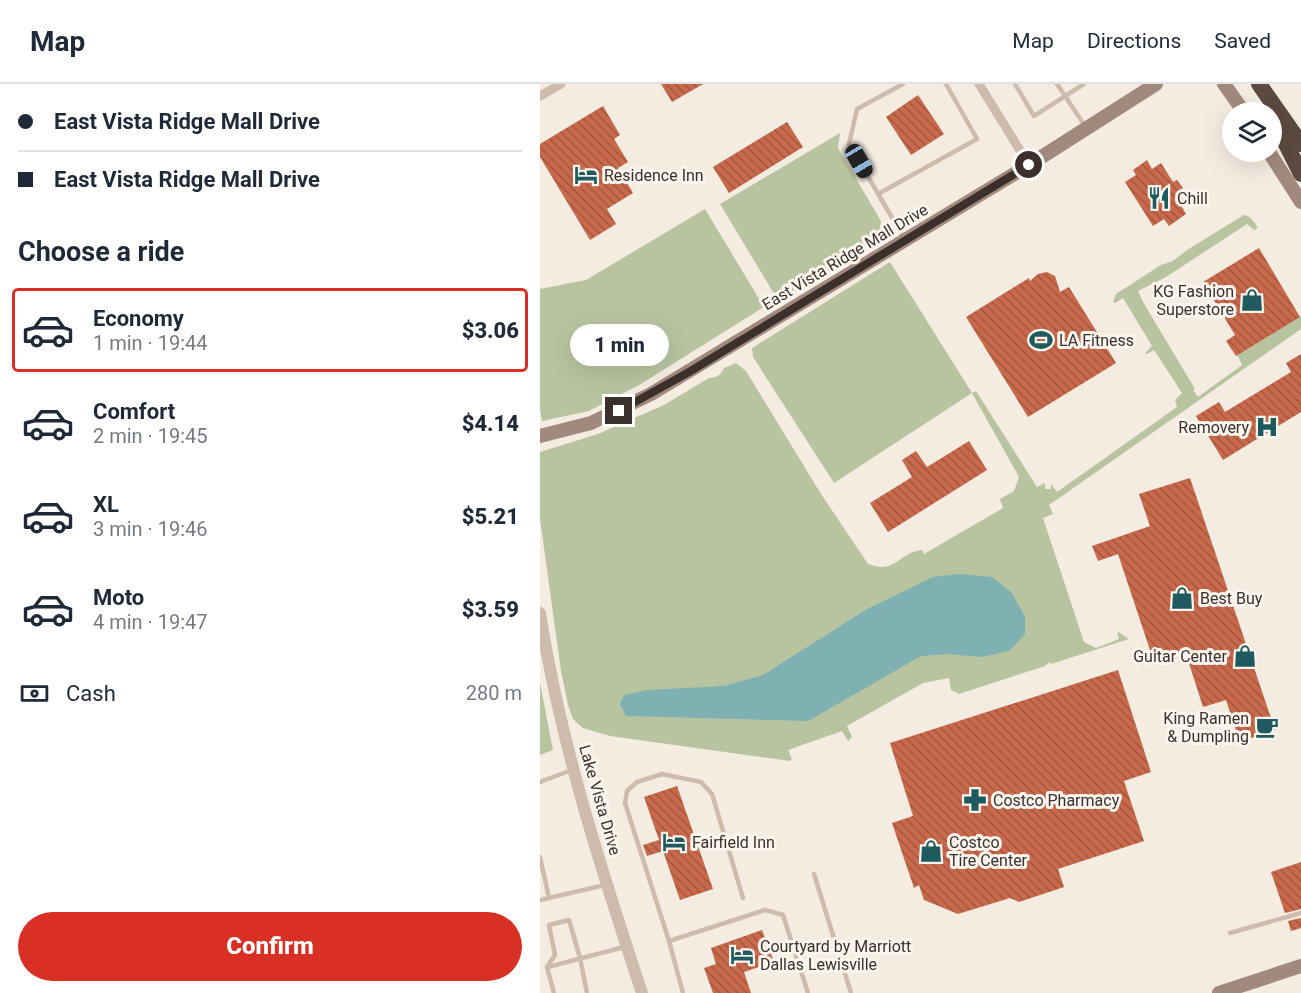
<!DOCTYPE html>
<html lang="en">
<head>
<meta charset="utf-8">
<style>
  :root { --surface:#fff; --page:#f6f6f7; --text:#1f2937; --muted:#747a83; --line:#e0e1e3; --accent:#d93025 }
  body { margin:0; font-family:Roboto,sans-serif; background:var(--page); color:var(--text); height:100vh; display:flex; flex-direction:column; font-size:22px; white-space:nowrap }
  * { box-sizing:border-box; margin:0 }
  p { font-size:20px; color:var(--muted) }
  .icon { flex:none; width:33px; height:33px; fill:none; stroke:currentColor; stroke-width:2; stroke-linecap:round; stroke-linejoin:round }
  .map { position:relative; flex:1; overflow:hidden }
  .panel { display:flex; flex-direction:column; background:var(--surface); width:540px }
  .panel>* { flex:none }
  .guide { display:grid; align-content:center; height:132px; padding:0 18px; background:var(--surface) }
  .fabs { position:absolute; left:682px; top:18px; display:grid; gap:12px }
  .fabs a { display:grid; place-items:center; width:60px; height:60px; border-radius:50%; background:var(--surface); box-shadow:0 6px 24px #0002; font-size:30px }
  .end { position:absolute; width:27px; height:27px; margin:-14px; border:8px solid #3b302b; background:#fff; box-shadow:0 0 0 3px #fff }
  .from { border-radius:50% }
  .bubble { position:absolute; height:42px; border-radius:21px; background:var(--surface); box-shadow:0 6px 24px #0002; font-size:20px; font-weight:800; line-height:42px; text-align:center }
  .car { position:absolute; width:18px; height:36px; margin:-18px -9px; border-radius:8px; box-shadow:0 0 4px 2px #0007; background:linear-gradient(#222 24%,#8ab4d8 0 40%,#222 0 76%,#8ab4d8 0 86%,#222 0) }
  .guide b { display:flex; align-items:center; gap:21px; height:57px; font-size:22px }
  .guide b+b { border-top:2px solid var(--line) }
  .guide i { width:15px; height:15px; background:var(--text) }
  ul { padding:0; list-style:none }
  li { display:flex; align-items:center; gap:18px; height:84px; margin:0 12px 9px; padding:0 6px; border:3px solid transparent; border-radius:6px }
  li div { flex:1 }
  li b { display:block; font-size:22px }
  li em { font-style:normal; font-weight:800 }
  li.current { border-color:var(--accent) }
  li>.icon { width:54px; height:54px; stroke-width:1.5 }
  h2 { padding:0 18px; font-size:27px; line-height:72px }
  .pay { display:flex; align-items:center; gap:15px; height:66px; padding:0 18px; font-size:22px }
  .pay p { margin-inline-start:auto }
  .primary-button { display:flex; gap:12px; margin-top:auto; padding:12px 18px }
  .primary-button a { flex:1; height:69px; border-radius:36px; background:var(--accent); color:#fff; font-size:24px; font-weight:800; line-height:69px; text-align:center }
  header { display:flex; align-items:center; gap:36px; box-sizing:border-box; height:84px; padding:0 30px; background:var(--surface); border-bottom:2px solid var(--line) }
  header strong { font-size:28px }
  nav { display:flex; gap:33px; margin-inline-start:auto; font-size:21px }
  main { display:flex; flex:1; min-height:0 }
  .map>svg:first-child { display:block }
</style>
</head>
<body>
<header>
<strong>Map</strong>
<nav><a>Map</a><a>Directions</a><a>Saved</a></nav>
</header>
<main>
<section class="panel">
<div class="guide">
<b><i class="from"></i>East Vista Ridge Mall Drive</b>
<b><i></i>East Vista Ridge Mall Drive</b>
</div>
<h2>Choose a ride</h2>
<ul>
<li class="current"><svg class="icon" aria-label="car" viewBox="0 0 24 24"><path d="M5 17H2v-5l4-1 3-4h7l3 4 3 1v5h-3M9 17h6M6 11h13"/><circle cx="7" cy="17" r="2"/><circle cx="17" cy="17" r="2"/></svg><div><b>Economy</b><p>1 min · 19:44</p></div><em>$3.06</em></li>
<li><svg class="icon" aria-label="car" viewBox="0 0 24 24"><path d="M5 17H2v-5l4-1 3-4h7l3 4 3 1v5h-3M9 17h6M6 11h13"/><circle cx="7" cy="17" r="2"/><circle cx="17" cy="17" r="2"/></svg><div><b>Comfort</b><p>2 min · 19:45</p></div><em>$4.14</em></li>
<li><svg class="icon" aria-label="car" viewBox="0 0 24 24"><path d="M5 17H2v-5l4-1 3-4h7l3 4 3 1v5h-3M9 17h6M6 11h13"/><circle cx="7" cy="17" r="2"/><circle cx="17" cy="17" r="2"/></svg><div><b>XL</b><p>3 min · 19:46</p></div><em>$5.21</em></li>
<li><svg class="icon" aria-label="car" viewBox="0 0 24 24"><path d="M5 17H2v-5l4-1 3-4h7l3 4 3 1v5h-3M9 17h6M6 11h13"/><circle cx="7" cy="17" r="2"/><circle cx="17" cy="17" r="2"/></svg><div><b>Moto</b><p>4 min · 19:47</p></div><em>$3.59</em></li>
</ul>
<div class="pay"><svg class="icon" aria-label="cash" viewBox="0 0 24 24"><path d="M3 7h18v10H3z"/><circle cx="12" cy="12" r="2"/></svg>Cash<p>280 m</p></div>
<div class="primary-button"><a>Confirm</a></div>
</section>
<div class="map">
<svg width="761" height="909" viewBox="0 0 761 909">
  <defs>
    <pattern id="building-back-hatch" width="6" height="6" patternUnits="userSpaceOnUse" patternTransform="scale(1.5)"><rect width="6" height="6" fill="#c8694b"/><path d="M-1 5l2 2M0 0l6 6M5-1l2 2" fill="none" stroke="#a4573f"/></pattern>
  </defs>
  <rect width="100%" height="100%" fill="#f4ebe1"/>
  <path fill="#b8c4a0" d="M300 49 298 64 341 137C341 144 340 149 336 155 321 171 285 188 266 200L256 202 254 206 240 214 236 213 180 120Z
    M165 125 224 223 99 301 49 327 2 337 0 325V205L46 196Z
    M704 131C711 132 714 138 718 144L714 146 707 140 626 193 598 207 603 218 655 305 653 306 658 313 702 281 697 270 761 232V245L509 421 513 430 503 434 544 558 556 564 579 555 577 547 589 555 511 580 510 578 505 582 419 610 411 606 409 594 383 599 307 642 312 653 308 657 302 647 248 666 252 675 250 677 70 652 43 644 33 635 28 621 21 587 0 435V368L58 350 124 321 169 294C176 294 181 291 184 284L196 279 206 287 281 410 328 480C356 491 359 468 382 466L384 470 463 424 460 415 474 407 479 393 432 309 294 399 213 273 212 264 350 178 432 309 436 307 497 403 505 399V405H511V400L517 408 637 323 635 316 642 309 614 266 607 270 605 269 612 262 583 214 575 219 573 218 576 210 621 181 633 177 647 166Z
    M0 599 13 666 0 671Z"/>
  <path fill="#7fb0b2" d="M419 490 452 493 472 509 485 533V550L469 567 441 573 408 570 381 572 268 637 86 632 80 620 84 611 108 606 184 602 223 591 327 525 393 493Z"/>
  <path fill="url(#building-back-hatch)" d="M121 0H163L132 18Z
    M378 11 404 50 371 71 346 33Z
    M63 22 80 51 74 55 88 78 78 84 93 109 67 125 76 140 50 156 0 73V60Z
    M247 38 263 63 189 109 173 83Z
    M607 76 612 85 621 79 633 98 637 96 643 104 638 107 646 120 642 123 646 130 629 142 624 135 613 142 585 98 596 91 593 86Z
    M719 164 760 233 696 272 686 257 695 251 663 198Z
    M507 188 515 192 520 208 529 203 576 279 488 333 426 233 489 194 490 197 498 190Z
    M761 270V328L683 376 656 332 679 318 685 328 751 288 746 279Z
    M429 357 447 386 348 448 330 419 372 393 362 376 376 367 387 383Z
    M650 394 735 646 700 658 686 616 663 623 646 570 615 581 578 470 558 477 552 462 610 442 599 410Z
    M578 586 611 688 584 697 604 757 518 785 524 803 479 818 470 814 418 830 384 816 379 801 374 804 352 739 373 732 350 659Z
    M137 702 173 805 140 816 123 767 107 772 103 761 119 756 104 713Z
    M761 778V825L745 829 731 788Z
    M761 834V844L751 847 748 837Z
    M222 846 234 878 204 888 211 909H173L164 884 176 880 171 864Z"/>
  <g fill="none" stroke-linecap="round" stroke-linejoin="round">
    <path stroke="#cdbbac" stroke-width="4.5" d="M363 0 317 25 309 60 364 154
      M475 0 494 32 544 0
      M517 0 545 42
      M338 110 437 55 406 0
      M0 698 32 686
      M0 773 9 814
      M274 790 311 909
      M0 816 65 801
      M690 849 761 829
      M129 857 225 826 243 831 268 909
      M8 883 84 863
      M14 909 7 883 15 871 9 841 29 836 40 874 47 909
      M143 909 129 857 85 719 87 707 97 698 122 690 161 698 172 710 203 814"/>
    <path stroke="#cdbbac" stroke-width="9" d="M439 0 489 81
      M0 12 21 0"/>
    <path stroke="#cdbbac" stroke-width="12" d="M0 529C20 658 61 785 102 909"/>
    <path stroke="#a18a7d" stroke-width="14" d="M684 0 704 28
      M729 68 761 118
      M0 352 51 339 111 310 489 81 616 0
      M679 909 761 882"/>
    <path stroke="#5c4a42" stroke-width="16" d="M719 0 761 60
      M735 38 761 90"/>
  </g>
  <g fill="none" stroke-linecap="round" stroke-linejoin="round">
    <path stroke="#3b302b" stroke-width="8" d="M79 327 149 288 489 81"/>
  </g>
  <defs>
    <g id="hotel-bare" transform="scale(1.8)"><path d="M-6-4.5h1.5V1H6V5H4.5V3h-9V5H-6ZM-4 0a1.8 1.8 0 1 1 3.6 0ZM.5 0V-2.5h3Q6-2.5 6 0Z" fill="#1f5a5e" stroke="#fbf5ee" stroke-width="2.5" paint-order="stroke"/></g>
    <g id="restaurant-bare" transform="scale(1.8)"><path d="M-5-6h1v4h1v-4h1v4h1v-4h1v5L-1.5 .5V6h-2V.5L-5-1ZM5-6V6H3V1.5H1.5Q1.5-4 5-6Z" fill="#1f5a5e" stroke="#fbf5ee" stroke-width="2.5" paint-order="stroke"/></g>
    <g id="shop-bare" transform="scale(1.8)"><path d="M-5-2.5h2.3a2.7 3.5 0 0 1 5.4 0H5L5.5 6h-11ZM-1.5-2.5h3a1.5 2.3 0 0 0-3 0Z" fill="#1f5a5e" stroke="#fbf5ee" stroke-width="2.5" paint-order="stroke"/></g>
    <g id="stadium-bare" transform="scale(1.8)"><path d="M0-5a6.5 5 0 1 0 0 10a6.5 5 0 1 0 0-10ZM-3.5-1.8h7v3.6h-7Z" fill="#1f5a5e" stroke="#fbf5ee" stroke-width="2.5" paint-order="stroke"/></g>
    <g id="hospital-bare" transform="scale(1.8)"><path d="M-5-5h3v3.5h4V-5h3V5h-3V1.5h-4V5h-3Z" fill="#1f5a5e" stroke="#fbf5ee" stroke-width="2.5" paint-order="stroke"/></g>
    <g id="cafe-bare" transform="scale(1.8)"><path d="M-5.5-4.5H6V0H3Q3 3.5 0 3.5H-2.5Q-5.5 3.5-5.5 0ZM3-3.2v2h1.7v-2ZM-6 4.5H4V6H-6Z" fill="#1f5a5e" stroke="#fbf5ee" stroke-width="2.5" paint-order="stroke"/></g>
    <g id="pharmacy-bare" transform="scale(1.8)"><path d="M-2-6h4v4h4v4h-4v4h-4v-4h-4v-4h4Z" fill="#1f5a5e" stroke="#fbf5ee" stroke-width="2.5" paint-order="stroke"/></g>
  </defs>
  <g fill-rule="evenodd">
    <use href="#hotel-bare" x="46" y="91"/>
    <use href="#restaurant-bare" x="619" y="114"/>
    <use href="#shop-bare" x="712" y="216"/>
    <use href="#stadium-bare" x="501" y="256"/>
    <use href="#hospital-bare" x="727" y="343"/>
    <use href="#shop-bare" x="642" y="514"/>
    <use href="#shop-bare" x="705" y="572"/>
    <use href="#cafe-bare" x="727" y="643"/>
    <use href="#pharmacy-bare" x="435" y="716"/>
    <use href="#hotel-bare" x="134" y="758"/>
    <use href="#shop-bare" x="391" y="767"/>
    <use href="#hotel-bare" x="202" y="871"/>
  </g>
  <g text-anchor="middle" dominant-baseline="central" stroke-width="6" stroke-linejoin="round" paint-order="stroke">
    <g font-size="16" fill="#3b302b" stroke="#fbf5ee" text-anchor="start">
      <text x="64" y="91">Residence Inn</text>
      <text x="637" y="114">Chill</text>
      <text x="694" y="207" text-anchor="end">KG Fashion<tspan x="694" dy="18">Superstore</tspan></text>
      <text x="519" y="256">LA Fitness</text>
      <text x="709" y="343" text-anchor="end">Removery</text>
      <text x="660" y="514">Best Buy</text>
      <text x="687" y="572" text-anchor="end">Guitar Center</text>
      <text x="709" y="634" text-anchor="end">King Ramen<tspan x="709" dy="18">&amp; Dumpling</tspan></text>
      <text x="453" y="716">Costco Pharmacy</text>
      <text x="152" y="758">Fairfield Inn</text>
      <text x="409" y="758">Costco<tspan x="409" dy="18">Tire Center</tspan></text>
      <text x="220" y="862">Courtyard by Marriott<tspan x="220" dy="18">Dallas Lewisville</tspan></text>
    </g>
    <g font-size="16" fill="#3b302b" stroke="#fbf5ee">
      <text transform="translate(305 173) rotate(-31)">East Vista Ridge Mall Drive</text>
      <text transform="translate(60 716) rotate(74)">Lake Vista Drive</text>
    </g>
  </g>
</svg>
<div class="fabs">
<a><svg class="icon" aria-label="layers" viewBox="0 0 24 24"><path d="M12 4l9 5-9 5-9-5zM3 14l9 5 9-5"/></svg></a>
</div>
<i class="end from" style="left:489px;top:81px"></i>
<i class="end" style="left:79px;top:327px"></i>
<div class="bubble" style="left:30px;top:240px;width:99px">1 min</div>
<i class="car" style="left:319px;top:77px;rotate:150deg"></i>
</div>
</main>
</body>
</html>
